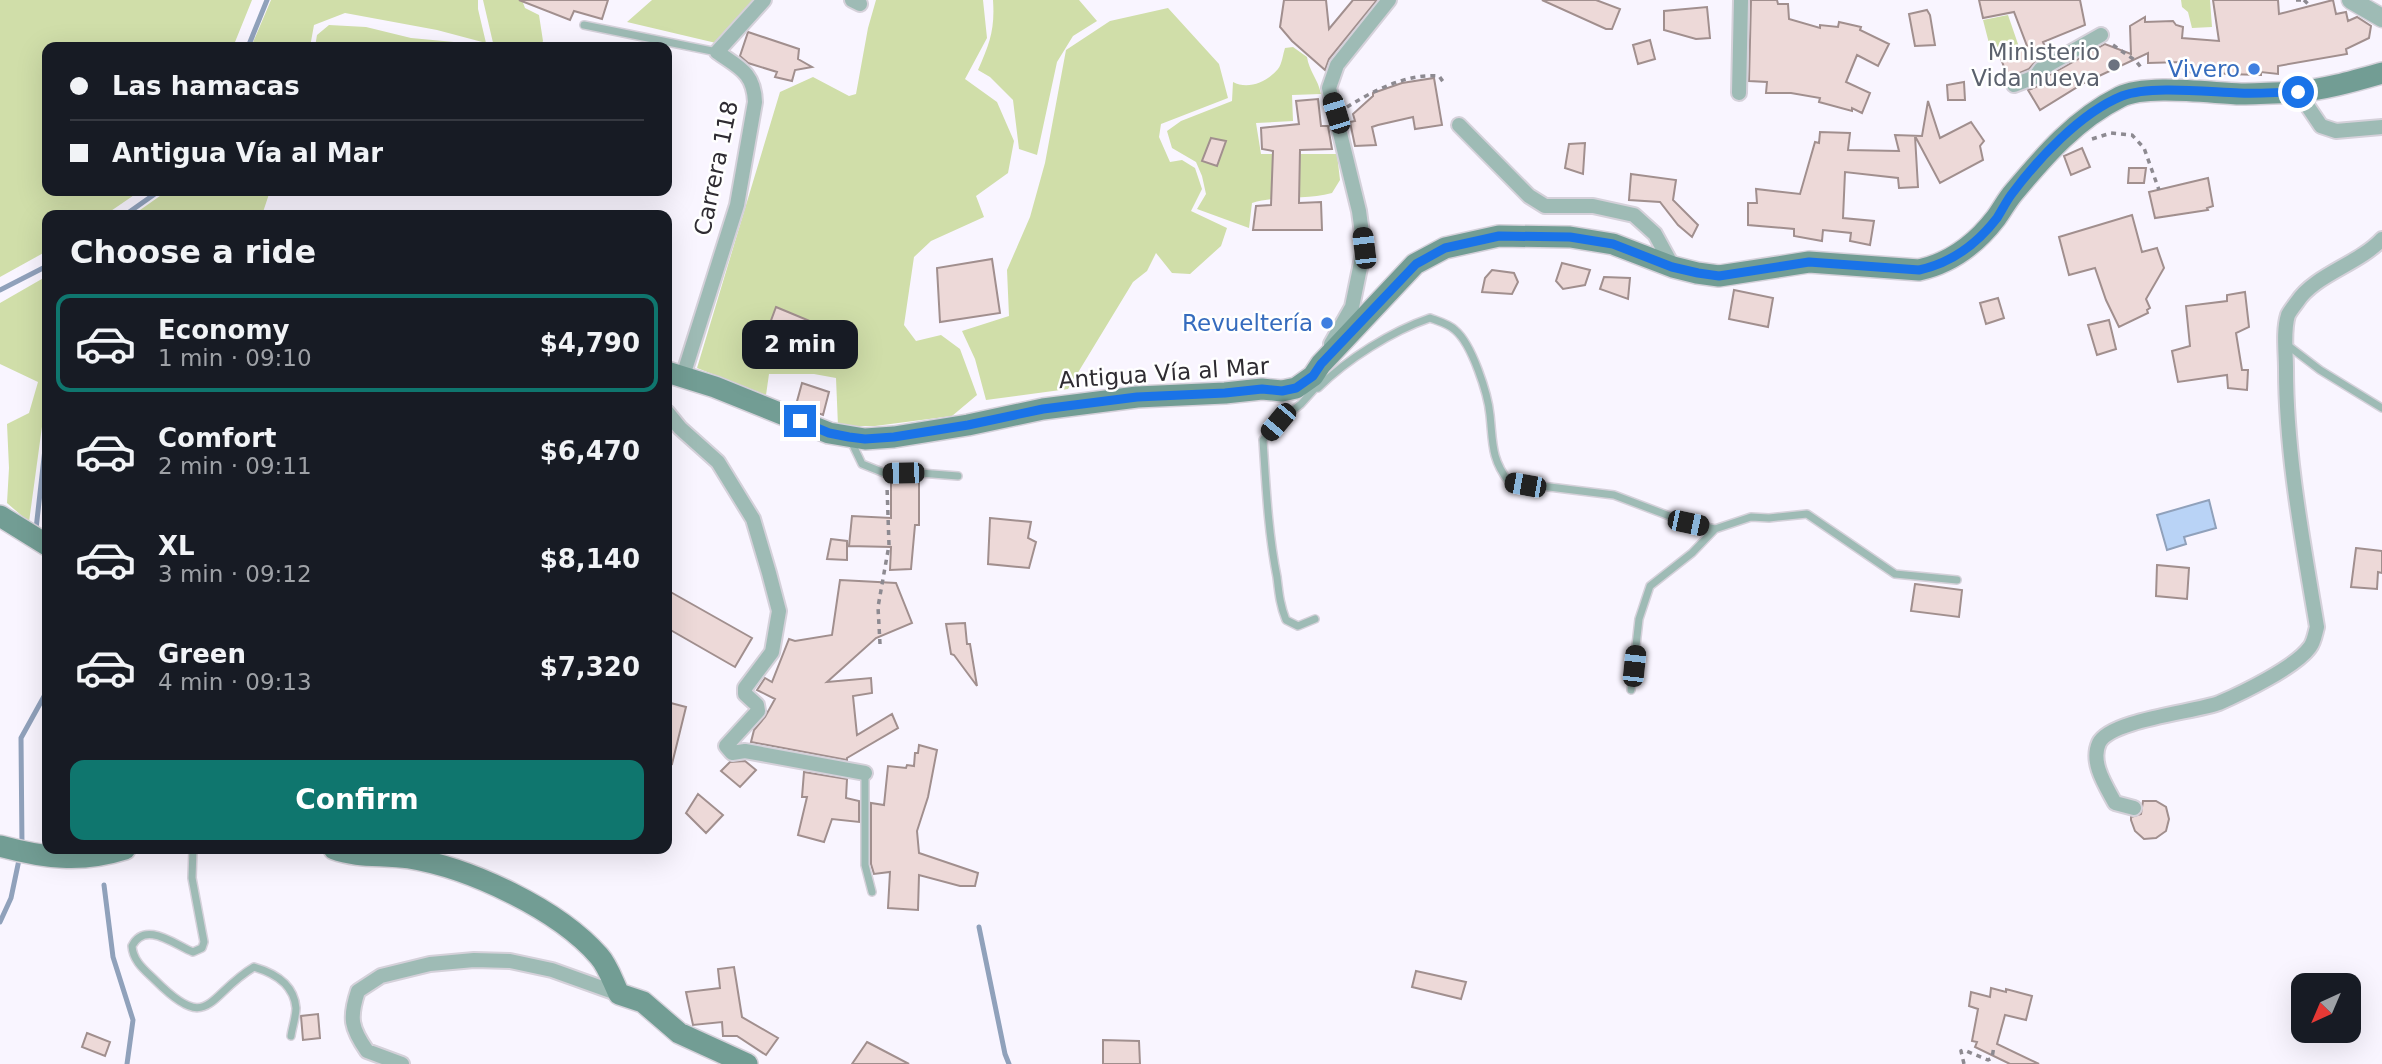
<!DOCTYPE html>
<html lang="en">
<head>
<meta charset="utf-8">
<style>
  :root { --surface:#171b24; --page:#242831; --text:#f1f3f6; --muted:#9ea1a6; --line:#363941; --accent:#0f766e }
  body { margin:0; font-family:"DejaVu Sans",sans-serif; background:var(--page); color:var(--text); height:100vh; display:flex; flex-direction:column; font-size:26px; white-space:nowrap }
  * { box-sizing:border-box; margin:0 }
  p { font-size:23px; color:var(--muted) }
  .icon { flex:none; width:38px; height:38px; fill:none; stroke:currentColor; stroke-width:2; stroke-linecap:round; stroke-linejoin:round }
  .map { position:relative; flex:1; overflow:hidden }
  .details { position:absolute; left:42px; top:210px; width:630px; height:644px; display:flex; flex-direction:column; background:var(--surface); border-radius:14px; box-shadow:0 7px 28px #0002 }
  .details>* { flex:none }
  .banner { position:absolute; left:42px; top:42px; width:630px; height:154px; border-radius:14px; box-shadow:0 7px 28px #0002; display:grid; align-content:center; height:154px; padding:0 28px; background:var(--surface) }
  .needle { width:46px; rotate:224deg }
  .fabs { position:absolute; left:2291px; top:973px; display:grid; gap:14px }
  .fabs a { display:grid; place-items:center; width:70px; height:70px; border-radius:14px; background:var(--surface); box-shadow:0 7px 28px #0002; font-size:35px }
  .end { position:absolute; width:32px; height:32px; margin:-16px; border:9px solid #1a73e8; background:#fff; box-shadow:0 0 0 4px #fff }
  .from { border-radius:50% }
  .bubble { position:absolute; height:49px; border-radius:14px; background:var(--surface); box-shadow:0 7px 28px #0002; font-size:23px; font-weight:700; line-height:49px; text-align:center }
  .car { position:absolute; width:21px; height:42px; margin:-21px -10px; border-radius:9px; box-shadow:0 0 5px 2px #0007; background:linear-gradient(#222 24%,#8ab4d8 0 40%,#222 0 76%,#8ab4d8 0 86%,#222 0) }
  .banner b { display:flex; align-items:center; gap:24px; height:66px; font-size:26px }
  .banner b+b { border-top:2px solid var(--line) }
  .banner i { width:18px; height:18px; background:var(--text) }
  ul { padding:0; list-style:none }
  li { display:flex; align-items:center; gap:21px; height:98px; margin:0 14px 10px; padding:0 14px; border:4px solid transparent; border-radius:14px }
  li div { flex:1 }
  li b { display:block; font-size:26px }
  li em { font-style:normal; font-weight:700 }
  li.on { border-color:var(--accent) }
  li>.icon { width:63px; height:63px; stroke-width:1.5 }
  h2 { padding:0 28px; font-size:32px; line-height:84px }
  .cta { display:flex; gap:14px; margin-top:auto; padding:14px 28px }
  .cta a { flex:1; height:80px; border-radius:14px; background:var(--accent); color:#fff; font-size:28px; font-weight:700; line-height:80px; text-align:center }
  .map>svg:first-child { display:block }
</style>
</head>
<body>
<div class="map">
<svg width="2382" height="1064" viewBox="0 0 2382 1064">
  <rect width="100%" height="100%" fill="#f9f5ff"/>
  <path fill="#d0dea9" d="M0 0H252L233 47H47V191H140L105 215H47V251L0 277Z
    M271 0H478V9L486 43 437 30 345 13 314 25 310 47H251Z
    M483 0H522L525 8 539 15 543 41 540 47H494Z
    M652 0H757L716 43 627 22Z
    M876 0H983L987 38 965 79 997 102 1014 141 1008 173 976 196 984 217 931 241 914 257 904 325 916 341 941 335 960 349 977 395 952 416 875 426H838L836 378 814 374H769L766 395 697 368 780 92 813 77 849 96 856 94 868 28Z
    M993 0H1079L1097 21 1073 36 1057 62 1037 155 1019 149 1013 100 990 77 978 70C990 43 995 29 993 0Z
    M2181 0H2210L2212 27 2192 28 2188 12 2182 7Z
    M1168 8 1219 64 1228 98 1161 124 1159 137 1170 162 1182 160 1195 168 1202 189 1191 211 1227 228 1221 246 1190 274 1172 273 1156 253 1147 271 1133 282 1068 389 986 400 975 359 962 331 1009 316 1007 270 1030 217 1045 163 1066 50 1110 21Z
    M2008 15 2019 47 1997 55 1991 51 1983 20Z
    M329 25 366 27 411 38 454 42 470 47H315L317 35Z
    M1293 47 1307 57C1309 71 1318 79 1321 94L1292 95 1293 121 1256 123 1261 154H1337L1340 180 1332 193C1306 200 1278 195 1252 203L1249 228 1197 209 1206 194 1202 176 1196 162 1172 148 1167 131 1181 121 1232 101 1233 82C1248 90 1267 82 1278 69 1282 64 1283 54 1285 48Z
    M167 191H270L262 215H133Z
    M47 276V390L29 522 7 503 9 468 7 424 29 413 38 382 0 364V303Z"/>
  <path fill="#b9d3f6" stroke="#90a1bb" stroke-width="2" d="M2209 500 2216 528 2184 537 2186 544 2167 550 2157 515Z"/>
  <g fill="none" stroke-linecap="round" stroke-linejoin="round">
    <path stroke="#90a1bb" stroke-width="5" d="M248 47 267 0
      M125 215 159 191
      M0 290 47 266
      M36 529 47 431
      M46 573 47 585
      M22 846 21 738 47 691
      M104 885 113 957 133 1020 127 1064
      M0 922 11 898 20 855
      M979 927 1005 1054 1009 1064"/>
  </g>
  <path fill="#edd9d8" stroke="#a18f8e" stroke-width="2" d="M519 0H608L602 19 574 11 570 20Z
    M1284 0H1326L1329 29 1353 0H1377L1329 59 1325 70 1292 41 1280 27Z
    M1542 0H1596L1620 9 1612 29H1606Z
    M1751 0H1777L1778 4H1788L1789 19 1820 28V25L1838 27 1839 22 1861 27 1860 30 1889 44 1878 66 1857 55 1846 82 1870 93 1862 113 1852 108V111L1819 102 1820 98 1791 93H1766L1767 82 1749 81Z
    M1979 0H2080L2085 25 2043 42 2048 54 2036 61 2029 69 2008 78 2000 56 2027 46 2014 12 1983 18Z
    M2213 0H2278L2279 14 2333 0 2336 14 2346 12 2348 21 2357 17 2371 26 2369 38 2346 49 2347 54 2278 66V74L2261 72V75L2226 74 2197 68V73L2187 72 2182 68V62L2148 63V53L2084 83 2040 110 2028 90 2039 86 2048 76 2105 44 2131 54 2130 26 2145 17V22L2173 21 2176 25 2183 27 2182 38 2219 41Z
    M1707 7 1710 38 1696 39 1664 30V11Z
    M1927 10 1930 15 1935 45 1915 46 1909 14Z
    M748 32 799 49 798 59 812 67 795 70 792 81 775 77 777 72 748 63 740 56Z
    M1650 40 1655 59 1638 64 1633 45Z
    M1434 78 1442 125 1415 129 1413 117 1378 125 1372 127 1376 145 1355 146 1350 122 1355 121 1353 114 1373 96V93L1402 83Z
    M1964 82 1965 100H1948L1947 85Z
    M1318 99 1321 126H1328L1332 149 1300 150 1299 203 1321 202 1322 230H1253L1256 206 1271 205 1273 151 1262 149 1261 128 1299 124 1296 101Z
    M1928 101 1940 138 1971 122 1984 141 1980 146 1983 160 1940 183 1915 136 1918 187 1899 188 1898 178 1845 172 1843 218 1874 221 1870 245 1850 241 1851 233 1823 230 1822 241 1794 236V229L1748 225V203H1757L1756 189 1800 194 1815 142 1819 143 1820 132 1850 133 1848 150 1899 151 1895 135 1922 136Z
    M1211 138 1226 141 1217 166 1202 161Z
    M1585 143 1583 174 1565 168 1569 144Z
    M2082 148 2090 167 2071 175 2064 156Z
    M2129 168H2146L2144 183H2128Z
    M1631 174 1676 180 1673 200 1698 225 1692 237 1678 225 1660 202 1629 200Z
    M2208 178 2213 206 2207 208 2208 210 2155 218 2149 192Z
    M2132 215 2142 252 2157 248 2164 268 2146 299 2150 308 2147 310 2148 313 2119 327 2106 300 2095 268 2069 275 2059 237Z
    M992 259 1000 313 940 322 937 268Z
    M1562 263 1590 270 1585 285 1563 289 1556 281Z
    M1492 270 1514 273 1518 282 1512 294 1482 292 1485 278Z
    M1604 277 1630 278 1628 299 1600 289Z
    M1734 290 1773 298 1768 327 1729 319Z
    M2245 292 2249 327 2236 333 2242 370H2248L2247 390 2228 388 2227 375 2178 382 2172 351 2190 346 2186 306 2227 301V295Z
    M1998 298 2004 318 1986 324 1980 303Z
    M776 307 829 329 817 363 802 359 806 350 766 334Z
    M2109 320 2116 349 2097 355 2088 325Z
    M802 383 829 392 823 415 796 405Z
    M891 480H919V525H915L911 569 890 570 891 547 849 546 852 516 891 518Z
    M990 518 1031 522 1028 538 1036 542 1029 568 988 564Z
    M831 539 847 541V560L827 559Z
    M2356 548 2382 551V573L2378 572 2377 589 2351 587Z
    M2157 565 2189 568 2187 599 2156 596Z
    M840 580 896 583 912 623 876 638 827 682 871 678 872 693 853 696 857 735 892 714 898 728 847 758V760L751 742 754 730 765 717 775 699 757 690 765 678 772 682 789 639 795 641 832 635Z
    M1915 584 1962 590 1959 617 1911 611Z
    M667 590 752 638 735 667 667 628Z
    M965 623 967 644H970L977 686 954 655 951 654 946 624Z
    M667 702 686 707 672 764 667 763Z
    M919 745 937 750 928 797 917 831 919 853 978 873 975 886H960L919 875 918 910 888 908 890 872 874 874 871 864V803L884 805 888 766 906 768 907 765 914 766 915 753H918Z
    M745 761 756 770 740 787 721 771 730 762Z
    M804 772 847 779 846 798 859 801V822L832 819 824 842 798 835 807 797H802Z
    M698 794 723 815 706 833 686 813Z
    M2143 801H2156L2166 807 2169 819 2166 831 2156 838 2144 839 2135 831 2131 820V817L2141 814Z
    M734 967 742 1017 778 1038 766 1055 737 1036H723L722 1022 693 1025 686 992 720 988 718 969Z
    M1416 971 1466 982 1461 999 1412 987Z
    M1991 988 2006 992V989L2032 996 2026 1020 2005 1015 1997 1044 2039 1064H2010L1975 1047 1977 1042 1972 1041 1978 1009 1969 1006 1971 992 1990 997Z
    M318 1014 320 1038 303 1040 301 1016Z
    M87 1033 110 1042 105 1056 82 1047Z
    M1103 1040 1139 1041 1140 1064H1103Z
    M867 1042 909 1064H852Z"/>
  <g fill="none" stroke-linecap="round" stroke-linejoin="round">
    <g stroke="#d5d1da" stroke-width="10">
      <path id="service" d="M584 25 717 52
        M2286 344 2320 370 2382 408
        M1318 388C1347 359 1392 331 1430 318 1438 321 1449 324 1455 330 1472 344 1488 394 1490 415 1493 443 1491 459 1509 482L1614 495 1688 523 1715 529
        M850 439 862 464 887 474 920 473 958 476
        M1315 619 1298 626 1286 620C1280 605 1279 594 1277 577 1268 532 1266 486 1263 440L1278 422 1301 404 1318 385
        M1631 690 1639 619 1650 586 1692 553 1715 529 1751 517 1769 518 1807 514 1895 574 1957 580
        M865 773V865L872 892
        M193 849 192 878 204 942 202 948 193 952C175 945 145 920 132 946 133 962 146 971 156 981 210 1035 207 995 254 967 275 973 294 984 296 1008 296 1017 292 1028 291 1036"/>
    </g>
    <g stroke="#d5d1da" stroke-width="18">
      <path id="minor" d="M852 0 860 4
        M2014 85 2035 77 2041 69 2101 35
        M2298 92 2321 126 2336 131 2382 127
        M1739 93 1741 0
        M1459 125 1529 196 1545 206H1593L1634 215 1655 234 1673 267
        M1331 344 1352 307 1364 248 1359 211 1329 88 1337 65 1389 0
        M683 376 737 205 755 102C754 72 738 67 717 52L764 0
        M667 412 680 428 718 462 753 519 769 573 779 611 772 652 745 688V694L757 705 758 711 726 746 732 753 745 751 865 773
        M2134 808 2115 803C2106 786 2090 763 2099 743 2110 720 2195 712 2219 703 2242 693 2296 667 2310 647 2314 642 2315 634 2317 627 2303 542 2286 455 2286 369 2286 352 2283 331 2288 315 2290 311 2294 306 2297 302 2314 275 2359 264 2382 239
        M402 1064 367 1051C351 1028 349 1018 358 991L381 976 430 964 474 960 510 961 552 970 619 994"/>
    </g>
    <g stroke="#d5d1da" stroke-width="21">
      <path id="tertiary" d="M2351 0 2382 18"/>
    </g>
    <g stroke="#d5d1da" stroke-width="24">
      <path id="secondary" d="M667 372 715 387 829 433 865 439 894 437 968 425 1043 409 1137 397 1225 393 1262 389 1282 391 1296 388 1313 376 1321 364 1415 264 1445 248 1499 236 1570 237 1613 244 1673 267 1697 273 1719 276 1809 262 1919 270C1951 263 1976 244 1996 218 2002 210 2007 200 2014 192 2045 155 2076 119 2120 97 2146 84 2210 93 2241 94 2258 94 2276 93 2294 92 2323 90 2354 81 2382 73
        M0 516 47 545
        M0 846C44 858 81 863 125 849
        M334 849C358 858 384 854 409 858 470 868 558 909 599 956 608 966 613 982 619 994L643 1002 679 1033 747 1064"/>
    </g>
    <path stroke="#8d8a91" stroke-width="3.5" stroke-dasharray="5 5" stroke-linecap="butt" d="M2296 0H2303
      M2304 0 2309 5
      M2113 45 2136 61 2143 70
      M1347 107C1373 91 1407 73 1439 76L1444 83
      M2092 139 2111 133 2132 135 2144 148 2159 190
      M880 644 878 607 889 545 887 486
      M1964 1064 1961 1051 1964 1050 1988 1060 1992 1058 1994 1046"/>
    <use href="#service" stroke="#9ebbb5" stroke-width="7"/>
    <use href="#minor" stroke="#9ebbb5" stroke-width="14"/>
    <use href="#tertiary" stroke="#9ebbb5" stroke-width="18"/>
    <use href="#secondary" stroke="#729d94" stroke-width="21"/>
  </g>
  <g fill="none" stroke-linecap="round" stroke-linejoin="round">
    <path stroke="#1a73e8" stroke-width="9" d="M800 421 829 433 849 437 865 439 894 437 968 425 1043 409 1137 397 1225 393 1262 389 1282 391 1296 388 1313 376 1321 364 1416 264 1445 248 1499 236 1570 237 1613 244 1672 267 1698 273 1719 276 1809 262 1919 270C1951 263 1977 244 1997 218 2002 210 2006 202 2011 195 2037 160 2080 113 2122 96 2150 85 2208 92 2239 93 2259 94 2279 92 2298 92"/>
  </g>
  <circle fill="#6b7280" stroke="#fff" stroke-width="2.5" cx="2114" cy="65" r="7"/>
  <g fill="#3f7fe0" stroke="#fff" stroke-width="2.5">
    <circle cx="2254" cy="69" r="7"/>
    <circle cx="1327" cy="323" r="7"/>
  </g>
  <g text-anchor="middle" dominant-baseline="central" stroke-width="5" stroke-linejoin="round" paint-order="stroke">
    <g font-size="23" fill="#5b616d" stroke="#fff" text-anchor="end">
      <text x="2100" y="52">Ministerio<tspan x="2100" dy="26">Vida nueva</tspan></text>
    </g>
    <g font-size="23" fill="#366cbe" stroke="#fff" text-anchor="end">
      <text x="2240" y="69">Vivero</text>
      <text x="1313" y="323">Revueltería</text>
    </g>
    <g font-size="23" fill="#2f2c32" stroke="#fff">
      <text transform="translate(716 168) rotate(-78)">Carrera 118</text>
      <text transform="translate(1164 373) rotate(-4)">Antigua Vía al Mar</text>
    </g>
  </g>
</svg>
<div class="fabs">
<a><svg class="needle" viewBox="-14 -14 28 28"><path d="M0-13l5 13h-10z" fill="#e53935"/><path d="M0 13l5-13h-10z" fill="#9ea1a6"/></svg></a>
</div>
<i class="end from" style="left:2298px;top:92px"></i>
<i class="end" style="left:800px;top:421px"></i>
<div class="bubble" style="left:742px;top:320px;width:116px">2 min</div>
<i class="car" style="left:1336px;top:113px;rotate:343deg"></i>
<i class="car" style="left:1364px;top:248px;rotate:353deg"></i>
<i class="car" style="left:1278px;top:422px;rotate:220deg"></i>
<i class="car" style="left:903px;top:473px;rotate:269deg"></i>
<i class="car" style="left:1525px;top:485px;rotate:280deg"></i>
<i class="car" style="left:1688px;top:523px;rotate:102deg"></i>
<i class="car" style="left:1634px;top:666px;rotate:6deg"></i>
<div class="banner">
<b><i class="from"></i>Las hamacas</b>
<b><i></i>Antigua Vía al Mar</b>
</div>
<section class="details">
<h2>Choose a ride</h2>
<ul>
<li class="on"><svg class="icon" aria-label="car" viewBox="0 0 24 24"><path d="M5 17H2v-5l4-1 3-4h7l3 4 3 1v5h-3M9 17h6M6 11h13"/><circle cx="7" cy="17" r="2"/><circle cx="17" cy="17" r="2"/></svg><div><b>Economy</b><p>1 min · 09:10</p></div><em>$4,790</em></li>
<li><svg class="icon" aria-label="car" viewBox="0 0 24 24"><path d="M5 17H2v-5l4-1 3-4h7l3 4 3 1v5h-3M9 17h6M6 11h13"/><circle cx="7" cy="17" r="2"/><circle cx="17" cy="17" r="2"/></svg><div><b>Comfort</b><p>2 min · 09:11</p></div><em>$6,470</em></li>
<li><svg class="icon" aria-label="car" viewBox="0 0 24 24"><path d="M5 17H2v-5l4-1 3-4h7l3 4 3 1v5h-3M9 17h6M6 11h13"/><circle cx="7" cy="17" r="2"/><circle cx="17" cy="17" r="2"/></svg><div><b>XL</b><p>3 min · 09:12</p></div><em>$8,140</em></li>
<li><svg class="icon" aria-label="car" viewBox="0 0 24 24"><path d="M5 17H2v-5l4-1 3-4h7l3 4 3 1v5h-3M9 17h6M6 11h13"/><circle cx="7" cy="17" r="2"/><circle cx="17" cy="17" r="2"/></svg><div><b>Green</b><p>4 min · 09:13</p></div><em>$7,320</em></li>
</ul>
<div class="cta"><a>Confirm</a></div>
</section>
</div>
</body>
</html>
